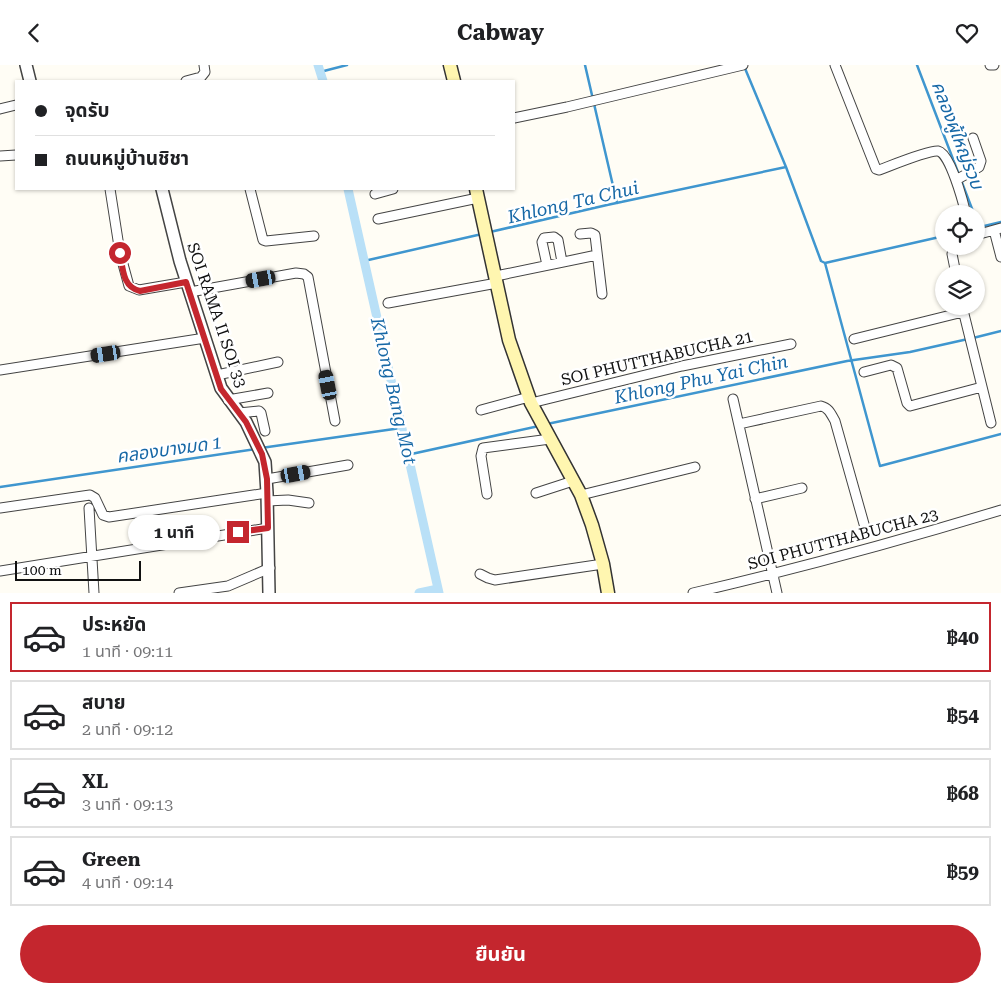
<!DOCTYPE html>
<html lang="th">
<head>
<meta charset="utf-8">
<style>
  :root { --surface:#fff; --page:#f2f2f2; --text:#202124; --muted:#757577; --line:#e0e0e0; --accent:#c4262e }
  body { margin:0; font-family:"Roboto Serif","Noto Sans Thai",serif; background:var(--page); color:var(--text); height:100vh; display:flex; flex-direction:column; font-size:19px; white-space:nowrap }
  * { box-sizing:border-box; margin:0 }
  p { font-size:16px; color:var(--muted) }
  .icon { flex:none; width:28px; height:28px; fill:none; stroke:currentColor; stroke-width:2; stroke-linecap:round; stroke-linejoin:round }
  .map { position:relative; height:528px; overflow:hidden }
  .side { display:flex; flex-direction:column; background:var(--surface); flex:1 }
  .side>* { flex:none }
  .banner { position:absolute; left:15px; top:15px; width:500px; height:110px; border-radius:0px; box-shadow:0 1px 4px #0004; display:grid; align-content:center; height:110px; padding:0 20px; background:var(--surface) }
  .tools { position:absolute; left:935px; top:140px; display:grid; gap:10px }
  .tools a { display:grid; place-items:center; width:50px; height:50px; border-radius:50%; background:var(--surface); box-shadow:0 1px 4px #0004; font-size:25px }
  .scale { position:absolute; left:15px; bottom:12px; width:126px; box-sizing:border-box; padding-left:5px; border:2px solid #111; border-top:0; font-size:14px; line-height:18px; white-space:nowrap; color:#111; -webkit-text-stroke:4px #fff; paint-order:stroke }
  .end { position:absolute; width:22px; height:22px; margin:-11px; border:6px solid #c4262e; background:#fff; box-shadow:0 0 0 2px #fff }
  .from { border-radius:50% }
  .bubble { position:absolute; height:35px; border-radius:18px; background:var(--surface); box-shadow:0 1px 4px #0004; font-size:16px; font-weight:700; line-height:35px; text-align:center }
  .car { position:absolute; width:15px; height:30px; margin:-15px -8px; border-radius:6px; box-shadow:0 0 4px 1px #0007; background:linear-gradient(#222 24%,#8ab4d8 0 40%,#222 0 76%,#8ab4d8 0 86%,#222 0) }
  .banner b { display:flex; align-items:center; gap:18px; height:48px; font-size:19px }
  .banner b+b { border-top:1px solid var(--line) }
  .banner i { width:12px; height:12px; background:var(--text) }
  ul { padding:9px 0 0; list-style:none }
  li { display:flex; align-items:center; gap:15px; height:70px; margin:0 10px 8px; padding:0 10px; border:2px solid var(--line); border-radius:0px }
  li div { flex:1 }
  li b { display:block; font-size:19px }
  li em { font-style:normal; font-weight:700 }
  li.current { border-color:var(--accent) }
  li>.icon { width:45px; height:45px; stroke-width:1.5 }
  .button { display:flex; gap:10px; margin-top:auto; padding:10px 20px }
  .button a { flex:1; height:58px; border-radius:30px; background:var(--accent); color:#fff; font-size:20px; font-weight:700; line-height:58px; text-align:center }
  header { display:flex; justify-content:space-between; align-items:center; height:65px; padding:0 20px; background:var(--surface); font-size:22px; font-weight:700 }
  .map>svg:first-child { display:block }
</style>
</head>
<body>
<header><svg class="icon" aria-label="back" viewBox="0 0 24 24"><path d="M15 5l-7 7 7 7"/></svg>Cabway<svg class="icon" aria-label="heart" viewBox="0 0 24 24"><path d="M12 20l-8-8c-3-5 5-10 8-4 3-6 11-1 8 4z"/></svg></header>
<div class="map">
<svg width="1001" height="528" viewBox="0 0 1001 528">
  <rect width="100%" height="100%" fill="#fffdf5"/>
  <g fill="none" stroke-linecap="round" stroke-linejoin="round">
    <path stroke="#3f96cf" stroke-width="2.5" d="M585 0 617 138
      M917 0 974 149
      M744 1 786 102 821 196 825 198 944 171
      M320 7 347 0
      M976 154 980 163
      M976 163 1001 157
      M490 167 607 140 786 102
      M364 196 482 169
      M825 198 880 401 1001 369
      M973 273 1001 266
      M547 359 847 296 910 287 968 274
      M261 383 401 363
      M407 390 539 361
      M0 422 256 384"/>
    <path stroke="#b9e0f7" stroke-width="9" d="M318 0 323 16
      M348 124 439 528
      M419 528 438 524"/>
    <g stroke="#444" stroke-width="11">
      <path id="minor" d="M835 0 876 104 879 105C890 101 928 85 938 86 950 88 963 137 966 149
        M990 0H994
        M186 16 201 12 205 7 204 0
        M0 44 16 40
        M514 53 567 42 743 0
        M0 91 16 90
        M956 115 979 102 981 96 973 73
        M110 124 120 188 129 221 139 225 186 217
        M250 124 263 175 266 176 314 171
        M375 129 393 124
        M378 154 478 133
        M994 165 1001 192
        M580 169 591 168 595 170 602 229
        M976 170 1001 163
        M954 181 952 189 956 209
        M547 200 542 177 544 173 554 172 558 175 562 197
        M496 211 597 190
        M190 227 296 208 304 209 308 212 335 356
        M388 238 497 218
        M962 241 991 358
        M854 274 963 247
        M0 305 205 273
        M864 307 891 300 897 303 907 338 910 341 982 322
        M217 310 278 297
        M733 334 777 528
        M228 335 268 328
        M531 338 682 301 791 279
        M481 345 529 332
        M239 348 259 346 261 348 265 366
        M739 359 821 341C829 343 831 349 835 356L864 459
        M267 414 348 400
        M536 428 573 416
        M487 429 481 391 483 383 550 374
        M581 430 695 402
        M755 434 802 423
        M267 436 288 435 309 438
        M0 443 90 430 95 433 103 450 109 452 267 428
        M89 443 94 528
        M0 506 268 463
        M480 509 488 513 495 515 603 499
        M179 528 228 521 270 503
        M693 528C796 504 899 476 1001 445"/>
    </g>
    <g stroke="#444" stroke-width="14">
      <path id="tertiary" d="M26 0 30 16
        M162 124 180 196 221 323 246 357 265 397 267 428 269 528"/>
    </g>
    <g stroke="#333" stroke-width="15">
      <path id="secondary" d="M450 0 454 16
        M476 124 509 275 531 338 581 430 592 460 603 499 608 528"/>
    </g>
    <use href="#minor" stroke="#fff" stroke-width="9"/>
    <use href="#tertiary" stroke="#fff" stroke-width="11"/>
    <use href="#secondary" stroke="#fff6b0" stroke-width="12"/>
  </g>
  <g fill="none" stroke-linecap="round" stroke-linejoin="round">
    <path stroke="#c4262e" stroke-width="6" d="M120 188C123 203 122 222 140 226L186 217 221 324 246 357 262 389 267 414 268 463 238 467"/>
  </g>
  <g text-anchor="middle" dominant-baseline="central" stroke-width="5" stroke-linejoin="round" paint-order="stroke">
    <g font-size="16" fill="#111" stroke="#fff">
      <text transform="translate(217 250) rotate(71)">SOI RAMA II SOI 33</text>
      <text transform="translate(657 293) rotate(-13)">SOI PHUTTHABUCHA 21</text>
      <text transform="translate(843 474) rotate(-15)">SOI PHUTTHABUCHA 23</text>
    </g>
    <g font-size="18" font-style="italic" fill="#1768a6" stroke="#fff">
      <text transform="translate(958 70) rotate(69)">คลองผู้ใหญ่รวบ</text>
      <text transform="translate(573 137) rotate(-13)">Khlong Ta Chui</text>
      <text transform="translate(701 314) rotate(-12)">Khlong Phu Yai Chin</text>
      <text transform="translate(394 326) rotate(77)">Khlong Bang Mot</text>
      <text transform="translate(169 384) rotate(-8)">คลองบางมด 1</text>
    </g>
  </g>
</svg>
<div class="tools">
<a><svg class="icon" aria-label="locate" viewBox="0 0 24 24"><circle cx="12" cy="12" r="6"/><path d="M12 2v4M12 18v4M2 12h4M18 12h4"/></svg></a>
<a><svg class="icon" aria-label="layers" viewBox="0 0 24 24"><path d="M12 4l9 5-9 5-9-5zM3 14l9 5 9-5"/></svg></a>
</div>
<div class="scale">100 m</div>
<i class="end from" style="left:120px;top:188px"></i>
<i class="end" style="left:238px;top:467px"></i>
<div class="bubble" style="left:128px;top:450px;width:92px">1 นาที</div>
<i class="car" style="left:261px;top:214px;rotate:260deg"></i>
<i class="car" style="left:106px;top:289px;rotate:261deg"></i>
<i class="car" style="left:328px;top:320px;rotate:349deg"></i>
<i class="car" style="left:296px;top:409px;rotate:80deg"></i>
<div class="banner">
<b><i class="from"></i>จุดรับ</b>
<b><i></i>ถนนหมู่บ้านชิชา</b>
</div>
</div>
<section class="side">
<ul>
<li class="current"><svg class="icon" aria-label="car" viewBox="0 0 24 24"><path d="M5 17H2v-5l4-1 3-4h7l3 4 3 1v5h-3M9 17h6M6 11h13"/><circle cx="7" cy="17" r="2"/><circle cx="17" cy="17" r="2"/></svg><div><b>ประหยัด</b><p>1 นาที · 09:11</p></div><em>฿40</em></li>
<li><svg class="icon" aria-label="car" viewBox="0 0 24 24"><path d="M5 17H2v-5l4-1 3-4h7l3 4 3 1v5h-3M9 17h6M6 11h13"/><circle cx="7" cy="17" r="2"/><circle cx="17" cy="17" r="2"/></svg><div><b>สบาย</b><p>2 นาที · 09:12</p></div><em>฿54</em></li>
<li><svg class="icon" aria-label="car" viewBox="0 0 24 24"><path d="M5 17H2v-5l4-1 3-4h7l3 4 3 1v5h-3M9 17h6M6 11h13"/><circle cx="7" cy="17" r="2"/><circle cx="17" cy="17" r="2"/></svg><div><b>XL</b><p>3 นาที · 09:13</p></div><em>฿68</em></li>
<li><svg class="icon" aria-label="car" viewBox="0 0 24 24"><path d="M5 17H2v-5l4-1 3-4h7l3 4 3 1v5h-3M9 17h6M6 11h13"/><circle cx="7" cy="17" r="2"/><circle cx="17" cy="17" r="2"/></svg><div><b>Green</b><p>4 นาที · 09:14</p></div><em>฿59</em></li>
</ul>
<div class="button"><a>ยืนยัน</a></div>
</section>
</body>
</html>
